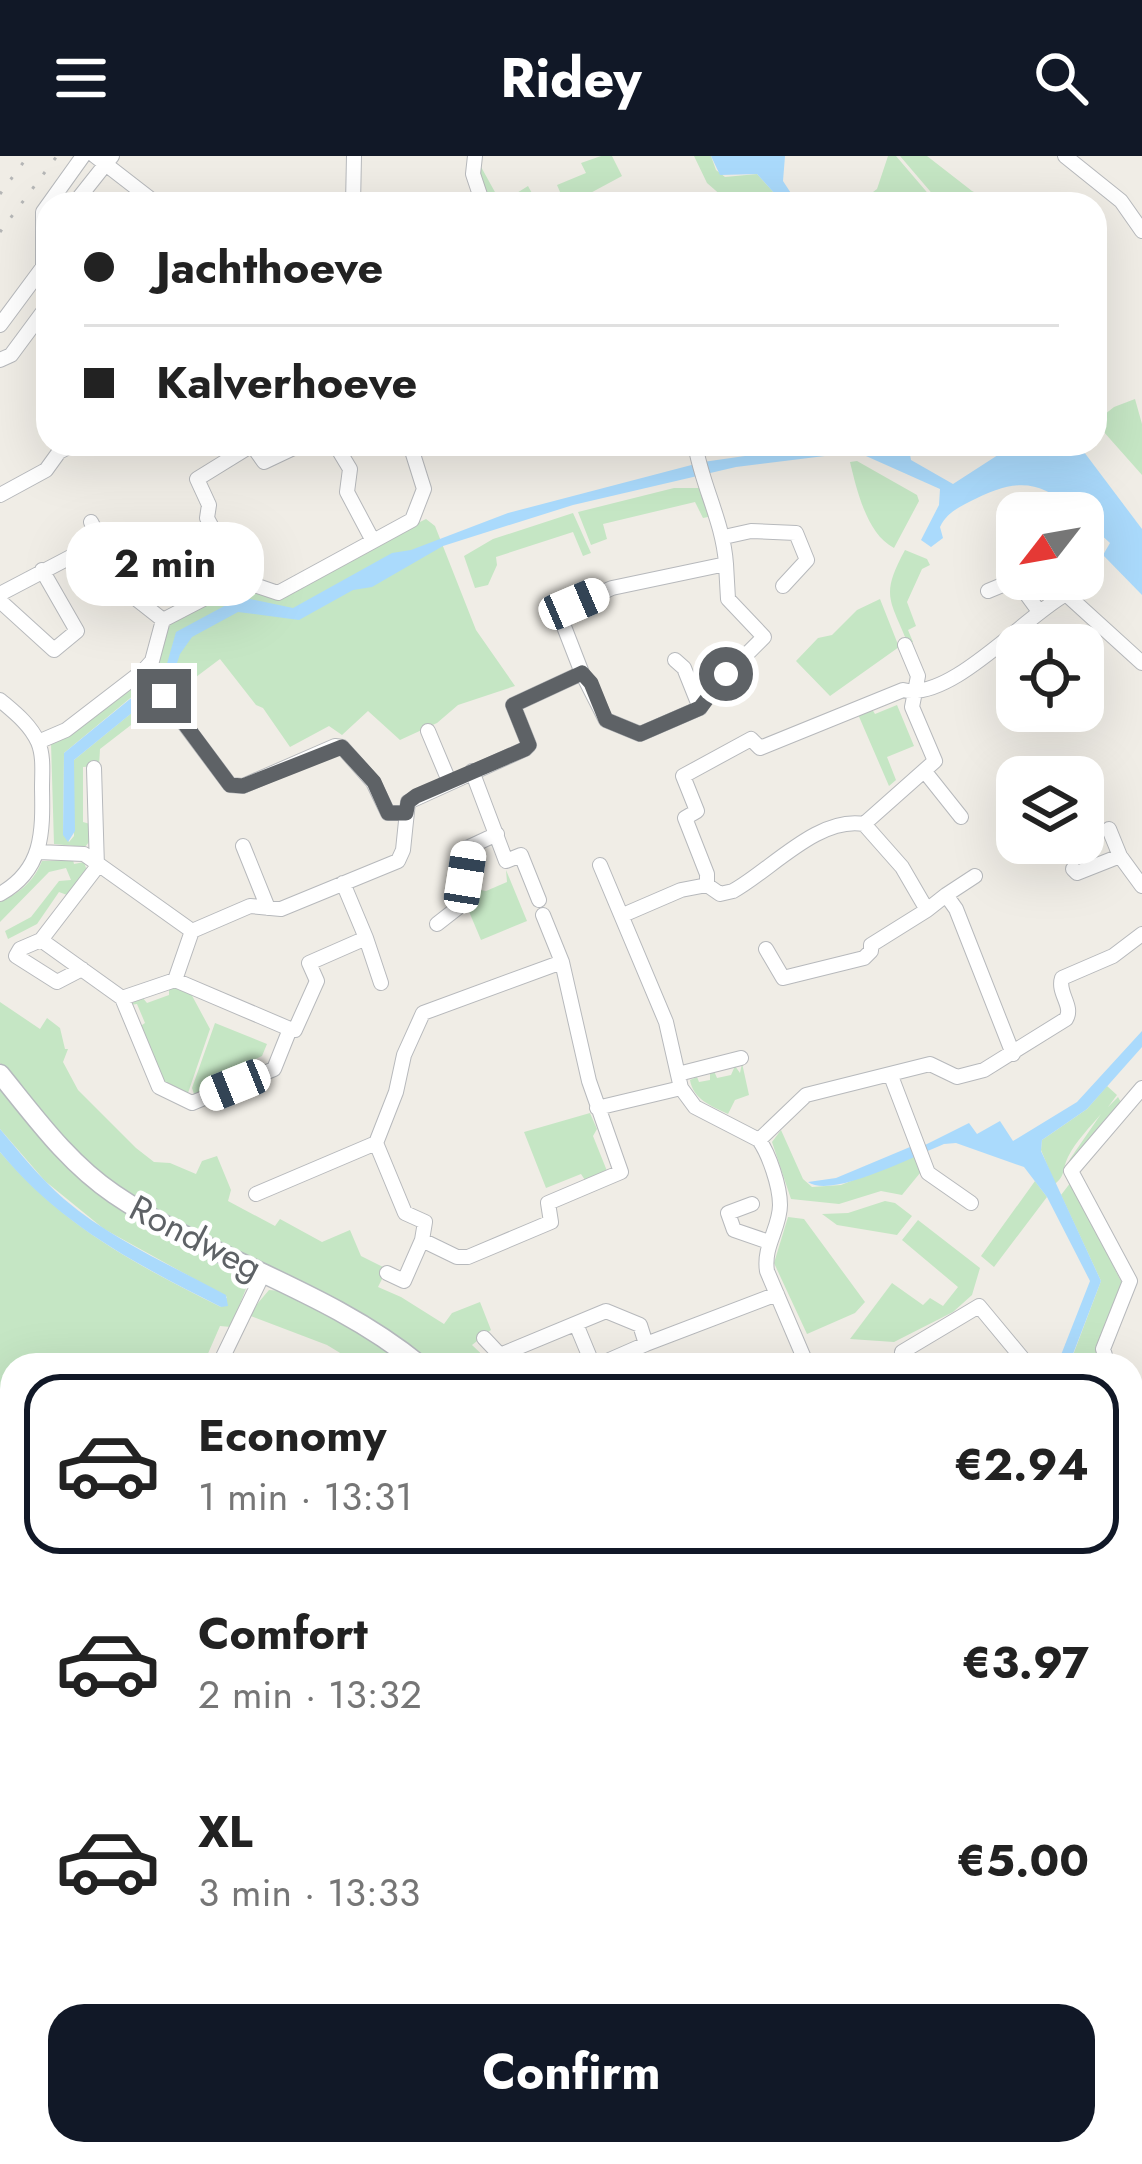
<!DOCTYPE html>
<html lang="en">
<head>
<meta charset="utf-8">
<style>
  :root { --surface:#fff; --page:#f6f6f6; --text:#222; --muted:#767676; --line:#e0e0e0; --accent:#111827 }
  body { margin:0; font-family:Jost,sans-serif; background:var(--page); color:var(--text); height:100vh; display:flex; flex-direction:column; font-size:45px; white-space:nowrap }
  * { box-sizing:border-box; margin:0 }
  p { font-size:39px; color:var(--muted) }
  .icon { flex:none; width:66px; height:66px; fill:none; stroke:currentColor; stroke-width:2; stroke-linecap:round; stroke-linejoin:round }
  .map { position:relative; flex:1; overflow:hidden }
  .sheet { position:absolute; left:0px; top:1197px; width:1143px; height:813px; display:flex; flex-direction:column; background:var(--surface); border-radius:36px 36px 0 0; box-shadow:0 12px 48px #0002 }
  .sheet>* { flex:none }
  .hud { position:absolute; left:36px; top:36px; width:1071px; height:264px; border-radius:36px; box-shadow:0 12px 48px #0002; display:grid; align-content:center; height:264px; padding:0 48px; background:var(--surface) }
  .needle { width:78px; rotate:239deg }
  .buttons { position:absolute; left:996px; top:336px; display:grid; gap:24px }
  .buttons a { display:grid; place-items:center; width:108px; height:108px; border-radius:24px; background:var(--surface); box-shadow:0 12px 48px #0002; font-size:60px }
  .end { position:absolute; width:54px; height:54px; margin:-27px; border:15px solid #5e6266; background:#fff; box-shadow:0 0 0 6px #fff }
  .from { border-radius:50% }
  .bubble { position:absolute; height:84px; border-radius:36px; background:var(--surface); box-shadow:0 12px 48px #0002; font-size:39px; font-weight:700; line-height:84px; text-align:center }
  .car { position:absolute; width:36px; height:72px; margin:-36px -18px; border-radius:15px; box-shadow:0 0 9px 3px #0007; background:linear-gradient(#fff 24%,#345 0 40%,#fff 0 76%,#345 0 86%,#fff 0) }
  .hud b { display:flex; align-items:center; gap:42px; height:114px; font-size:45px }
  .hud b+b { border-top:3px solid var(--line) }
  .hud i { width:30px; height:30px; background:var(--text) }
  ul { padding:21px 0 0; list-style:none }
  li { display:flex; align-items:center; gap:36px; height:180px; margin:0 24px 18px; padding:0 24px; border:6px solid transparent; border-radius:36px }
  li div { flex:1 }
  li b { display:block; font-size:45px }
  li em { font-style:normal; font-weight:700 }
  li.on { border-color:var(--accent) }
  li>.icon { width:108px; height:108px; stroke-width:1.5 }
  .button { display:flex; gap:24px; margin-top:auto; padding:24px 48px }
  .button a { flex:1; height:138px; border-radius:36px; background:var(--accent); color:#fff; font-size:48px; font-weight:700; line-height:138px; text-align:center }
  header { display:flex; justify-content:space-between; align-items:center; height:156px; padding:0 48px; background:var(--accent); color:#fff; font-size:54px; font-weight:700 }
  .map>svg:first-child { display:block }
</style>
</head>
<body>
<header><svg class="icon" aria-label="menu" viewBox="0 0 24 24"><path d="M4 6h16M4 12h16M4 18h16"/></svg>Ridey<svg class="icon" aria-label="search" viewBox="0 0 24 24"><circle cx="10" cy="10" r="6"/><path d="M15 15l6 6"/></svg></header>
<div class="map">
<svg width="1142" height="2008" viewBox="0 0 1142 2008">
  <rect width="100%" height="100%" fill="#f0ede6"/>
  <path fill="#c5e6c4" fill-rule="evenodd" d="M601 0H612L622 20 570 48H497L494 38 485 40 478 18 480 9 501 47 528 30 538 48 560 36 557 29 586 17 581 7Z
    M694 0H711L716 14 725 21 757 18 784 48H731L707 27Z
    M888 0H896L937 48H863L861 45 877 33Z
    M900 0H927L972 35 998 48H941Z
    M1135 243 1142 268V319L1095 266 1114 251Z
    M857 305 917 339 919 345 894 392C867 378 857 335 850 306Z
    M674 332H701L713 360 703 362 695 346 603 368 607 383 591 389 578 356Z
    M573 357 591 397 583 400 573 376 496 401 497 409 488 429 475 432 464 400 493 383Z
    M426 363 435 370 476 474 515 530 458 549 437 567 400 584 368 555 342 579 329 570 290 591 263 552 256 549 220 503 172 539C167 533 161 528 158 521 152 507 163 478 171 468L237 431 271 439Z
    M905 394 927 403 930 409 922 413 907 446 916 470 908 474 913 486 908 488C890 443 880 440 905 394Z
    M880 443 899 491 830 540 796 505 818 482 832 479 857 454Z
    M139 524H144L162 545 100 593 99 610 83 611V666L90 668 89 686 85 691 54 688 51 587ZM140 534 149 535 145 546 74 604V680L69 686 63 678 64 597Z
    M897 549 914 590 887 601 896 624 889 630 857 556 870 550 875 558Z
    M73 704 74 708 84 706 87 715 67 739 59 736 37 768 8 783 5 775 31 761 59 725 71 724 66 712 49 716 0 766V746C23 735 34 724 42 705Z
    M506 714 527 765 481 784 465 746 467 732 486 735 507 726Z
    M169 830 189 834 210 873 187 940 163 929 139 871 145 867 137 848 129 849 142 841 147 847 169 839Z
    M0 846 40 873 47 862 60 872 65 893H68L63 906 78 934 136 992 154 1006 170 1007 196 1018 202 1005 217 1000 231 1034 228 1045 275 1070 280 1063 322 1086 350 1074 361 1100 387 1113 378 1131 401 1141 444 1168 452 1157 480 1146 491 1174 472 1189 493 1209H434L305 1127 184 1071 102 1022 33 949 0 907Z
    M215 867 267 888 262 900 245 908V917L195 941 192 932Z
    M742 907 749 939 735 944 728 958C711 950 693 943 690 924L697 921 699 926 710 924V916L714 915 717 922 731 919 735 910 740 917Z
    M0 927 52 990 238 1113 247 1130 231 1171 220 1170 203 1209H12V1388L0 1392V996C65 1071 134 1108 221 1151L227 1141 104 1073 45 1025 0 973Z
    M1107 930 1117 939 1108 951 1118 941 1122 948 1065 1019 1070 1003 1101 958C1090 971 1076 985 1068 1001 1062 1013 1066 1019 1055 1028L1041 994 1042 984 1087 953Z
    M590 957 597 973 593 980 607 1015 585 1024 581 1018 546 1032 524 976Z
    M781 974 803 1023 812 1031 841 1029 916 999 920 1017 902 1039 881 1035 839 1048 791 1043 772 986Z
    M1035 1025 1047 1041 994 1111 981 1100Z
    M1071 1026 1122 1127 1097 1194 1100 1209H1080L1073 1199 1101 1125 1061 1039Z
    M885 1045 895 1047 912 1060 897 1079 837 1069 822 1058 848 1057Z
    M788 1061 804 1063 865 1146 855 1157 807 1178 774 1107Z
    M918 1064 980 1112 972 1139 953 1156 894 1186 850 1183 892 1127 923 1149 930 1142 943 1150 958 1131 902 1084Z
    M269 1134 281 1135 364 1179 408 1209H360L327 1189 248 1159Z
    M12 1401V1899L0 1909V1405Z
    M411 1998H587L581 2008H423Z"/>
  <path fill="#aadafc" d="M711 0H785L783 25 798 48H784L757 18 720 19Z
    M827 288H908L911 304 953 328 1015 288H1078L1142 373V439L1103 399 1110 387 1083 362V357H1077C1038 321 1015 323 969 346 956 353 947 357 940 371L943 382 931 391 921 384 939 349 940 333 857 296 736 311 573 349 443 390 372 431 353 434 299 464 238 456 192 481 180 498 172 522 162 525 176 476 241 441 293 452 392 397 411 394 508 357 703 306Z
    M141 534 149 535V543L74 604 75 675 68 686 63 679 64 597Z
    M1142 875V891L1087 953 1042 984 1041 995 1101 1125 1073 1198 1080 1209H1064L1059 1204 1090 1125 1047 1041 1024 1011 956 987 944 988C914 1000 832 1043 808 1026L836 1022 910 991 923 990 969 967 977 978 1000 965 1013 985 1077 946Z
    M0 973C20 997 40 1022 64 1043 112 1084 171 1109 226 1139L228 1150 221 1151C138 1109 61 1070 0 996Z"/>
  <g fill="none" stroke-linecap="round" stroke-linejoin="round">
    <g stroke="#b7b9bc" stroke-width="16">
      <path id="minor" d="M95 0 157 48
        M475 0 473 18 483 48
        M1065 0 1121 45 1142 75
        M74 48 112 0
        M353 48 354 0
        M0 169 43 111V56L83 0
        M0 204 11 199 48 149
        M335 288 350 313 347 336 373 385
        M0 339 46 314 59 296 74 288
        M91 366 101 385
        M724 381 751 375 796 377 807 404 783 430
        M1016 405 1017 406
        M1036 423 1049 434
        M240 424 207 362 209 349 197 323 252 289 264 306 302 288
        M1016 424 1038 454
        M988 435 1017 423
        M0 438 101 385 130 438 163 464
        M0 445 54 494 77 475 42 414
        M675 504 684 512 700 552
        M144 514 230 629 243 630 335 590 342 591 373 626 388 657H406
        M582 517 606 564 640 578 700 552 710 535 764 481 728 443 726 408
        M0 544C14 556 30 568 38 586 44 600 42 617 42 632 43 677 43 714 0 738
        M428 575 449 625
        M38 586 66 574 144 514 152 505 163 464 240 424 278 437 412 364 424 333 413 298 422 288
        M94 612 97 711 41 784 122 842 159 931 192 947 274 913 290 873 175 824 192 775
        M472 615 506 705 521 699 539 744
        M926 617 961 661
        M864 668 902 711 927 754 946 739 956 753 1013 898
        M1109 673 1120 700
        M243 690 268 752
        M39 696 84 698 192 775 250 750 281 753 398 705 403 694 408 646 525 593 529 589 513 549 582 517 563 468 569 451 612 432 726 408C723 365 702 330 695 288
        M600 709 666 866 681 932 695 951 759 984C769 998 780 1030 780 1049 780 1072 763 1090 767 1115L807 1209
        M1073 713 1077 717 1120 700 1142 730
        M707 729V718L685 662 697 655 683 620 751 583 760 592 903 534C950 546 1024 461 1066 438L1142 507
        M946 739 975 720
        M623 759 681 734 707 729 720 738 733 735C771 714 818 660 864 668L935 605 912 551 918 520 905 489
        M437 768 460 750 469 691 497 678
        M366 782 381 827
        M41 784 20 793 16 800 57 826 82 813
        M766 793 783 822 864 802 871 795V789L927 754
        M122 842 175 824
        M290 873 295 874 317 825 309 807 366 782 343 727
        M678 918 741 902
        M891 920 928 1017 971 1047
        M597 952 681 932
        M759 984 806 939 930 908 957 921 984 914 1066 863C1074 850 1057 837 1062 822L1113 800 1142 778
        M376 987 405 1057 425 1066 422 1084 457 1101H468L551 1066 548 1047 621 1016 589 925 562 806 543 759
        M256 1038 376 987 396 936 404 899 423 857 562 806
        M752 1048 728 1057 734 1074 769 1086
        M387 1117 404 1125 422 1084
        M576 1168 593 1209
        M484 1182 500 1199 606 1155 640 1169 646 1188 777 1138
        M219 1209 264 1116
        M598 1209 646 1188
        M901 1209 902 1196 979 1150 1028 1209
        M1108 1209 1103 1193 1130 1125 1071 1015 1142 932
        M1131 1226 1142 1235
        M1131 1344 1142 1320
        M0 1400 12 1397
        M1131 1422 1142 1430
        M1131 1551 1142 1559
        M1131 1609 1142 1618
        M1131 1743 1142 1742
        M590 2008 595 1998"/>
    </g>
    <g stroke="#b5b9bd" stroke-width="21">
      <path id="secondary" d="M0 918C35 961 68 1007 114 1038 211 1104 329 1134 420 1209
        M1131 1904 1142 1914
        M623 2008 629 1998"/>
    </g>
    <use href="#minor" stroke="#fff" stroke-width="14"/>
    <use href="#secondary" stroke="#fff" stroke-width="18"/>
    <path stroke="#b5b6b6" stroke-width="3" stroke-dasharray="3 15" stroke-linecap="butt" d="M0 38 28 0
      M0 76 57 0"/>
  </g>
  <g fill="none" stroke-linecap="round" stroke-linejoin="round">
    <path stroke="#5e6266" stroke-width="15" d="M164 540 230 629 243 630 342 591 374 626 388 657H406L408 646 416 640 525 593 529 589 513 549 582 517 591 527 606 564 640 578 700 552 726 518"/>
  </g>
  <g text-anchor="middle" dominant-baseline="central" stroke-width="9" stroke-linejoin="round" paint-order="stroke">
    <g font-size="36" fill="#5e6266" stroke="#fff">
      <text transform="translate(196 1081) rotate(27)">Rondweg</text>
    </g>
  </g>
</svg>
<div class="buttons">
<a><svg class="needle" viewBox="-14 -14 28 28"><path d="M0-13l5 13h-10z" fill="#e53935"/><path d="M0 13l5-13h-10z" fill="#767676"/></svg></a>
<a><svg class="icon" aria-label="locate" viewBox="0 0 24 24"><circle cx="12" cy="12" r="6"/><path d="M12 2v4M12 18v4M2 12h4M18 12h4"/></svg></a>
<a><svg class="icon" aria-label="layers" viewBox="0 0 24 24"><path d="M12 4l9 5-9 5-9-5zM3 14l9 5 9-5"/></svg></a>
</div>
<i class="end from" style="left:726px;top:518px"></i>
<i class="end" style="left:164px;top:540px"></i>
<div class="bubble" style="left:66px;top:366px;width:198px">2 min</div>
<i class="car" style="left:574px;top:448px;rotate:67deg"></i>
<i class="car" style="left:465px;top:721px;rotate:9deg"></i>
<i class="car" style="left:235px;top:929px;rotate:248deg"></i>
<div class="hud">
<b><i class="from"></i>Jachthoeve</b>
<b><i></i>Kalverhoeve</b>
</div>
<section class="sheet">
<ul>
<li class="on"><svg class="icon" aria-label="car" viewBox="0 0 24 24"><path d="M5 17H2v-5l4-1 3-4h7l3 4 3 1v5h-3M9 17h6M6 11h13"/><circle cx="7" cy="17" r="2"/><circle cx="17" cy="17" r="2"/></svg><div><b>Economy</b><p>1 min · 13:31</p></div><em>€2.94</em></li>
<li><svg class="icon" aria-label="car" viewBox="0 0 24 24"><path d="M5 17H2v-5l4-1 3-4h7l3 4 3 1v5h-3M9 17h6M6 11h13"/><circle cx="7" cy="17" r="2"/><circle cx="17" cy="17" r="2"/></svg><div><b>Comfort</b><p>2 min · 13:32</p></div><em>€3.97</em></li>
<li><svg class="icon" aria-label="car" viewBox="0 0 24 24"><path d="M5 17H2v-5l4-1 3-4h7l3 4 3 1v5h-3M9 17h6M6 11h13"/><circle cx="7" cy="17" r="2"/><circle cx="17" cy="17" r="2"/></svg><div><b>XL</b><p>3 min · 13:33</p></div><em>€5.00</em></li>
</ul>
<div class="button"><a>Confirm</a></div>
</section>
</div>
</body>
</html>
